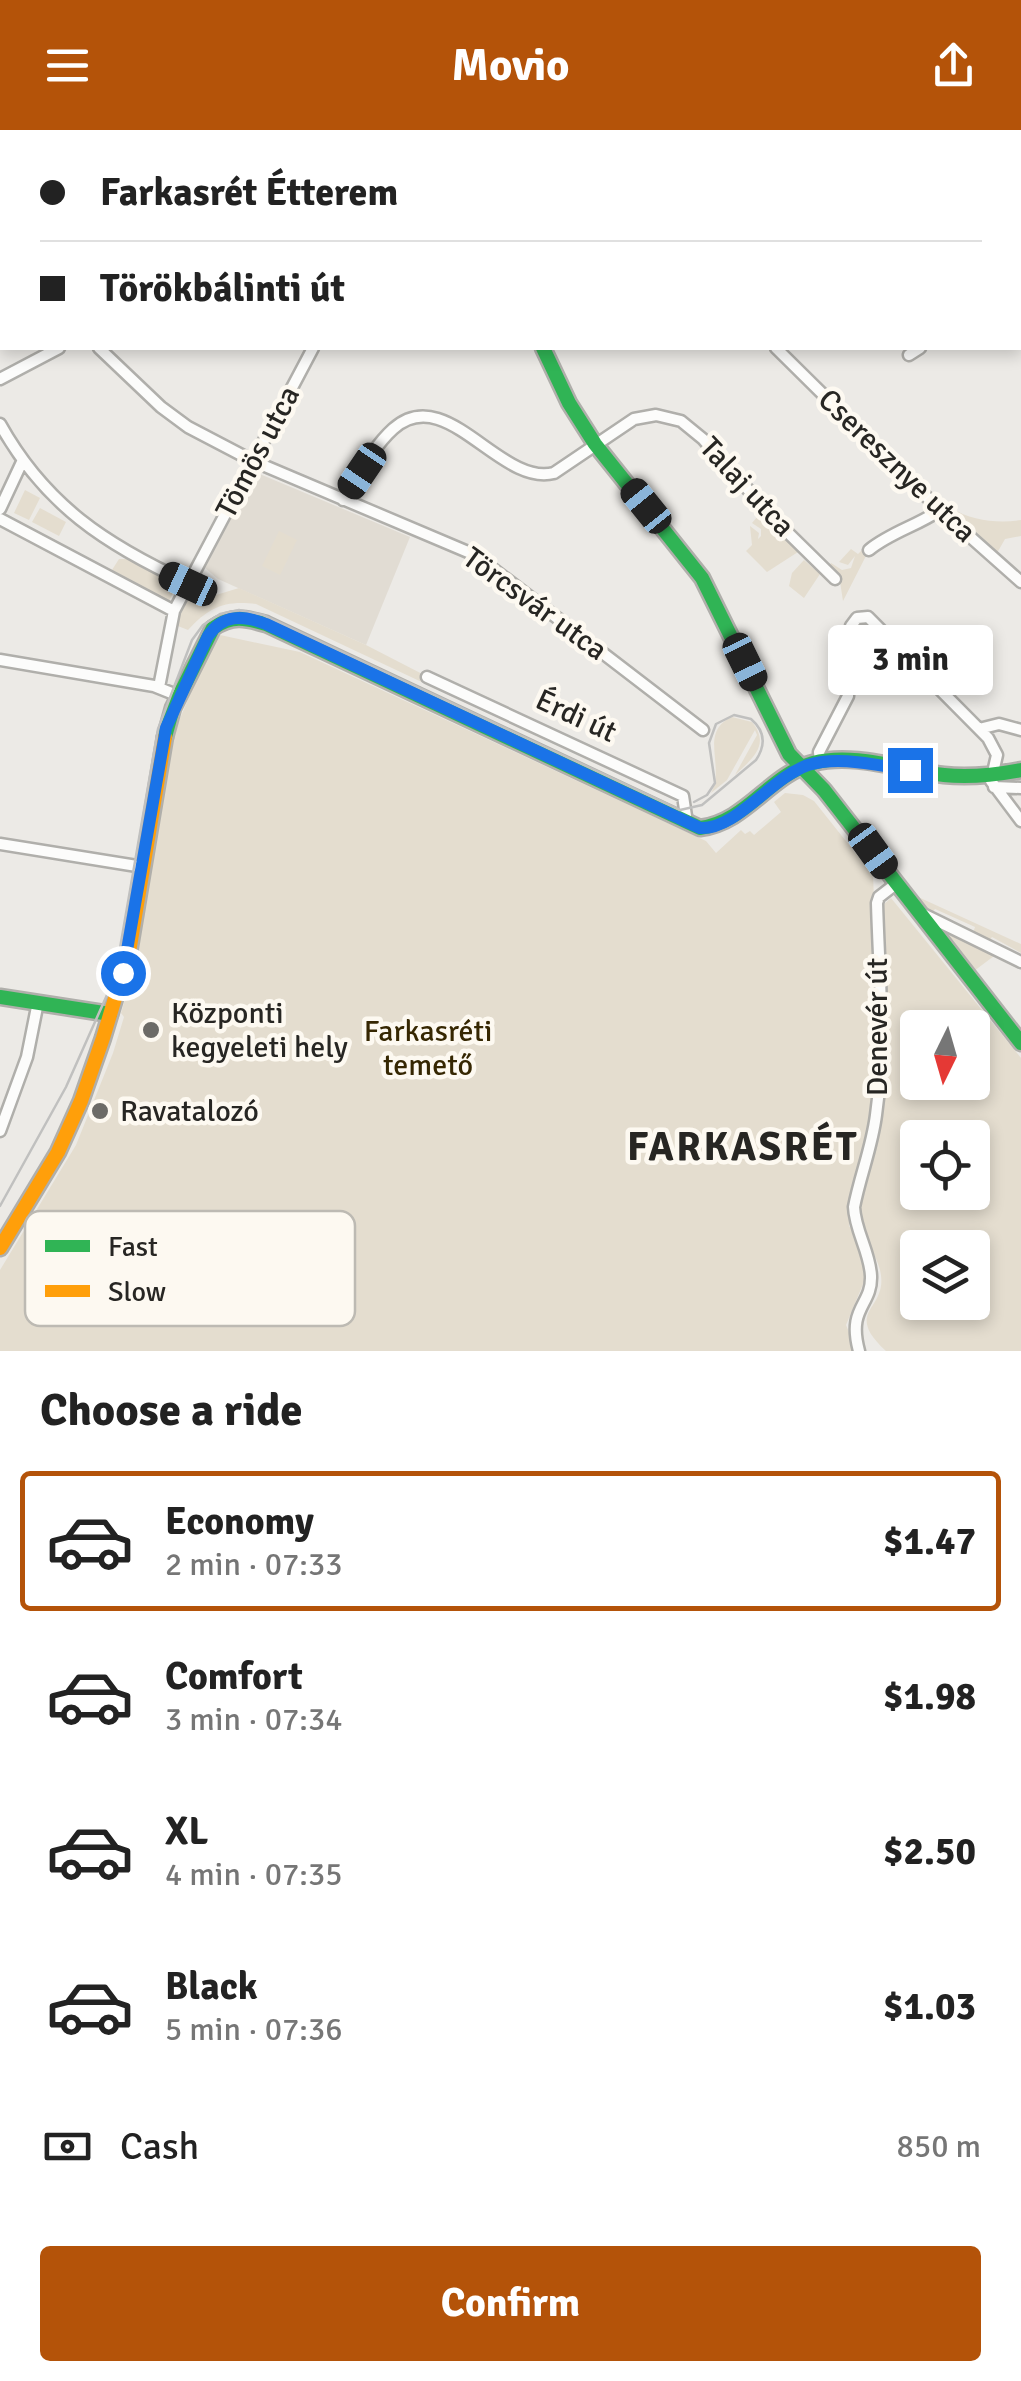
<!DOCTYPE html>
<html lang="en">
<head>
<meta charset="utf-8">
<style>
  :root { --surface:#fff; --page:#f6f6f6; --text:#222; --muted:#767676; --line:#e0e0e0; --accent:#b45309 }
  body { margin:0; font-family:Signika,sans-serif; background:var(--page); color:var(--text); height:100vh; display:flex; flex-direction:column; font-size:38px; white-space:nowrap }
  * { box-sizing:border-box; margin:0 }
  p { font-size:32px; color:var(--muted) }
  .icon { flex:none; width:55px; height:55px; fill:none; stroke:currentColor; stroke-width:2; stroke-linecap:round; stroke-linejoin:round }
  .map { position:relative; height:1221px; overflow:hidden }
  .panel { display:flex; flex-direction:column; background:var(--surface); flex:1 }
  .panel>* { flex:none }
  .banner { position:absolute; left:0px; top:0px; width:1022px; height:220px; box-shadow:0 5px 15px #0003; display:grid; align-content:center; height:220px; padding:0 40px; background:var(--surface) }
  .needle { width:65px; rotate:185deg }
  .controls { position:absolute; left:900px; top:880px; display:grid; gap:20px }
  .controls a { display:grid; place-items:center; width:90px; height:90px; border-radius:10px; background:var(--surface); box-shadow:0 5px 15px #0003; font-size:50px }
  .end { position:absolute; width:45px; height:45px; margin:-22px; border:12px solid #1a73e8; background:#fff; box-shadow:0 0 0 5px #fff }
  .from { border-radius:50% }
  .bubble { position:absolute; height:70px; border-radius:10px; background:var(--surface); box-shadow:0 5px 15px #0003; font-size:32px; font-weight:800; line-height:70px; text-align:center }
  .car { position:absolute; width:30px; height:60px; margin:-30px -15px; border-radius:12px; box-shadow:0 0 8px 2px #0007; background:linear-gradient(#222 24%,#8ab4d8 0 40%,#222 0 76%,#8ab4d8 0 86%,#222 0) }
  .banner b { display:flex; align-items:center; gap:35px; height:95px; font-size:38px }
  .banner b+b { border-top:2px solid var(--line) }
  .banner i { width:25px; height:25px; background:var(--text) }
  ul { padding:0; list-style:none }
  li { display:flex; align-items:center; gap:30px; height:140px; margin:0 20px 15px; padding:0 20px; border:5px solid transparent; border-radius:10px }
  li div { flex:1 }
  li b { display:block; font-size:38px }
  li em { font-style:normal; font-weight:800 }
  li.selected { border-color:var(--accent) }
  li>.icon { width:90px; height:90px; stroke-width:1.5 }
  h2 { padding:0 40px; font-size:45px; line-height:120px }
  .pay { display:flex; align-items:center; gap:25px; height:110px; padding:0 40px; font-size:38px }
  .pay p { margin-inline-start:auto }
  .button { display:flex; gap:20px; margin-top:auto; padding:20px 40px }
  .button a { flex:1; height:115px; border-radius:10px; background:var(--accent); color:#fff; font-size:40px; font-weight:800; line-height:115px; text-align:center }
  header { display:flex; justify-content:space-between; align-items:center; height:130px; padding:0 40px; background:var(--accent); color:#fff; font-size:45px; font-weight:800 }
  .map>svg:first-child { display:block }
</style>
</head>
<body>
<header><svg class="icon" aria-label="menu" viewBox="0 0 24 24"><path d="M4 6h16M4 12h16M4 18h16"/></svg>Movio<svg class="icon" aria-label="share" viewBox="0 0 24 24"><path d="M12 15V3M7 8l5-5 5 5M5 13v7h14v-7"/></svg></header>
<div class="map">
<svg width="1021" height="1221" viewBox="0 0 1021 1221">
  <rect width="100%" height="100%" fill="#eceae6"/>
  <path fill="#e1dcd3" d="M255 342 410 407 366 515 218 449 205 438Z"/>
  <path fill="#e4ddcf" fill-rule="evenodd" d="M25 360 40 368 29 390 14 383Z
    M943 370C960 390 996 394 1021 390V406L1005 409 997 423Z
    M40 378 66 392 59 406 32 392Z
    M758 386H764L798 422 767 442 746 421 752 415 750 396 759 403 758 409 761 406V399L752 393Z
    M279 401 297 410 280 445 262 436Z
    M864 418 868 422 843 471 839 445 829 436 831 433 842 440 851 438 855 426 848 435 839 432 851 419 858 424Z
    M119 429H127L172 453 175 459 169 471 112 440Z
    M804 430 820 444 804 468 789 456 792 443Z
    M196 454 216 460V465L239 458 366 515 465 566 462 571 256 474C225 470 209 477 188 500L178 496V489Z
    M220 505 300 522 706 711 716 723 741 700 745 704 750 701 754 705 781 682 774 672 785 663 803 665 814 671 873 745 880 911 874 983 849 1096 853 1100 866 1147 846 1195 857 1221H0V1140L76 1015 113 923 124 887 121 883 137 829 171 610 212 512Z
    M470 570 681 668V672L467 573Z
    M732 587 752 592C771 615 752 629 735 645L757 605 755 600 727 650 711 663C726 637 698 602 732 587Z
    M916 766 1021 814V823L992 807 989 811 973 803 975 797 935 779 932 783 925 780Z
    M891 768 1021 928V1221H886C841 1179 890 1181 880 1140 875 1120 859 1102 859 1082 861 1044 880 1007 883 968 890 904 883 840 883 775ZM918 898H972V952H918ZM918 1008H972V1062H918ZM918 1118H972V1172H918Z
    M951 799 998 823 970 844 942 806Z"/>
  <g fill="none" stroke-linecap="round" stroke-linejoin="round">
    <g stroke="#b0afab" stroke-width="15">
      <path id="street" d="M34 0 35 2
        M294 0 295 2
        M359 0 365 2
        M839 0 842 2
        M412 2 413 0
        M1004 2 1006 0
        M0 26H2
        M1020 162H1021
        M1020 181 1021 182
        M99 218 161 277 188 297 253 331 475 425 703 600
        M776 218 940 380 1021 452
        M909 225 920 218
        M0 249 59 218
        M0 294C45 375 106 415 189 453
        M343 370C358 347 372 318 393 299 446 251 500 357 554 343L634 289 656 285 681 291 703 309 776 391 835 449
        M0 379 22 332
        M0 389 174 481
        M869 420C891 402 917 396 940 380
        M0 530 154 556 179 566
        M427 547 683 666 686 686
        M159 557 174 481 313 218
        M979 599 999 594 1021 600
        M820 632 819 622 848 566 851 496 857 488 868 487 988 608 997 625 991 651 1021 691
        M994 657 1021 658
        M0 714 143 737
        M923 784 1021 832
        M0 1001 27 927 38 872
        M859 1221C847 1177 872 1176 871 1146 870 1122 855 1101 854 1077 860 1046 872 1017 876 985 886 915 879 844 877 773L879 767 897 753"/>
    </g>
    <g stroke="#b0afab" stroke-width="19">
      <path id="fast" d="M446 0 447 2
        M543 218 569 273 595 314 702 448 789 624 824 660 1021 913
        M165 607 173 578 213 498C232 485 245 488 266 494L700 698C747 692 769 645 813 633 854 622 902 640 944 645 970 648 995 645 1021 640
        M0 867 110 884"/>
    </g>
    <g stroke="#b0afab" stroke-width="19">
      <path id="slow" d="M0 1118 58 1022 81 971 103 908 129 822 165 607"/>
    </g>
    <use href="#street" stroke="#fcfcfb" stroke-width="10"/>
    <use href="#fast" stroke="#30b455" stroke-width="14"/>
    <use href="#slow" stroke="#ff9f0a" stroke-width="14"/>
    <path stroke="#c0c0bf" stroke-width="2.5" d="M0 1076 66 957 115 847 158 599 192 510 203 495 220 484 239 480 263 485 680 680 702 675 756 630C766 615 765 601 751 589L734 585 716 594 709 613 715 653 707 665 694 672"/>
  </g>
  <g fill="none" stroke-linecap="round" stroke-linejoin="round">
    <path stroke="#1a73e8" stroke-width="12" d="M123 843 166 598 208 506C223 484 243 485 266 494L700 698C736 700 771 648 808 635 839 625 879 636 910 640"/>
  </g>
  <g fill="#6c6b67" stroke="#fdf9f1" stroke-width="4">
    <circle cx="151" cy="900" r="10"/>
    <circle cx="100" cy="981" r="10"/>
  </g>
  <g text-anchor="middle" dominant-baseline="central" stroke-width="9" stroke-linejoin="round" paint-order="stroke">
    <g font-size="30" fill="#272623" stroke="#fdf9f1">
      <text transform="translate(258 322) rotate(-62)">Tömös utca</text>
      <text transform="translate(897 336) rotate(44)">Cseresznye utca</text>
      <text transform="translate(747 357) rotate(47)">Talaj utca</text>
      <text transform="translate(535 474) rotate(36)">Törcsvár utca</text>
      <text transform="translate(576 586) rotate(25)">Érdi út</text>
      <text transform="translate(877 897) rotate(-90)">Denevér út</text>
    </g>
    <g font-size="30" fill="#272623" stroke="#fdf9f1" text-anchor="start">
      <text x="171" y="883">Központi<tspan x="171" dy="34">kegyeleti hely</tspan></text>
      <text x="120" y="981">Ravatalozó</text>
    </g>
    <g font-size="30" fill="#362702" stroke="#fdf9f1">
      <text x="428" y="901">Farkasréti<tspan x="428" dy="34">temető</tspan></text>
    </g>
    <g font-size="40" font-weight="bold" letter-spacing="2.5" fill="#272623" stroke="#fdf9f1">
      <text x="743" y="1017">FARKASRÉT</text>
    </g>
  </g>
  <rect x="25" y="1081" width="330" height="115" rx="15" fill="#fdf9f1" stroke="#bdbab3" stroke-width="2.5"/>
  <rect x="45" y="1110" width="45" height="12" fill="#30b455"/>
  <rect x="45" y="1155" width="45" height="12" fill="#ff9f0a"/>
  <g font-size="28" fill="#272623">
    <text x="108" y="1126">Fast</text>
    <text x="108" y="1171">Slow</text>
  </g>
</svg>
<div class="controls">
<a><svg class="needle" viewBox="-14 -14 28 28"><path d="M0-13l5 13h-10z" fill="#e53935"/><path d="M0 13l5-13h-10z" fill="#767676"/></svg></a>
<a><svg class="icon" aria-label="locate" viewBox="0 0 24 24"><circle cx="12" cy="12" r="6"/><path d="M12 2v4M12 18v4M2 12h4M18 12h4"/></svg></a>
<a><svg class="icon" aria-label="layers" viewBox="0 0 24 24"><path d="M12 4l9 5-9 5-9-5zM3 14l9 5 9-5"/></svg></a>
</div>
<i class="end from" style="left:123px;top:843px"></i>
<i class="end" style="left:910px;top:640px"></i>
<div class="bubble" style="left:828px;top:495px;width:165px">3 min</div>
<i class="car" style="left:362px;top:341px;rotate:214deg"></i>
<i class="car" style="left:646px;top:376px;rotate:321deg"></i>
<i class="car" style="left:188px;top:454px;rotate:295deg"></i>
<i class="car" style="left:745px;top:532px;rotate:154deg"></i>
<i class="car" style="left:873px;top:721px;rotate:144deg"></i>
<div class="banner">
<b><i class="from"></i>Farkasrét Étterem</b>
<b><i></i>Törökbálinti út</b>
</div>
</div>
<section class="panel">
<h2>Choose a ride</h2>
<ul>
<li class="selected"><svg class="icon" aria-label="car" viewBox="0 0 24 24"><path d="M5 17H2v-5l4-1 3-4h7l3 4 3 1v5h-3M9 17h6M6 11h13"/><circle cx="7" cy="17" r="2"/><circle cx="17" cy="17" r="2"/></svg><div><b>Economy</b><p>2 min · 07:33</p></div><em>$1.47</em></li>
<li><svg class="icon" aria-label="car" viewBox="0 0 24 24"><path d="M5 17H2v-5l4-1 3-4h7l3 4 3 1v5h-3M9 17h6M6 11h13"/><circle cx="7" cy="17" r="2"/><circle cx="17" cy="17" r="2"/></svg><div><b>Comfort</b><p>3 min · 07:34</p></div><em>$1.98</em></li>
<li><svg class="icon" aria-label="car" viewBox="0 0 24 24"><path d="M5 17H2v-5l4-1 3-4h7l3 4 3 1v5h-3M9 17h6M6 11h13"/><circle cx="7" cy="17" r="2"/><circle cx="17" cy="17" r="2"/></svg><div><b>XL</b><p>4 min · 07:35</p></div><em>$2.50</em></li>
<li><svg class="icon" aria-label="car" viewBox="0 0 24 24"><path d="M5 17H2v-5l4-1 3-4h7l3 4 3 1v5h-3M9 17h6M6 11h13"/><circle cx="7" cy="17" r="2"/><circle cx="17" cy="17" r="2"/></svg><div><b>Black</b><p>5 min · 07:36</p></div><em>$1.03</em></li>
</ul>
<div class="pay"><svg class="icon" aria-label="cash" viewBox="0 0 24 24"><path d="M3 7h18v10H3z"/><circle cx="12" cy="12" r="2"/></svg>Cash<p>850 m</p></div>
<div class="button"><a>Confirm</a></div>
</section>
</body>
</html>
